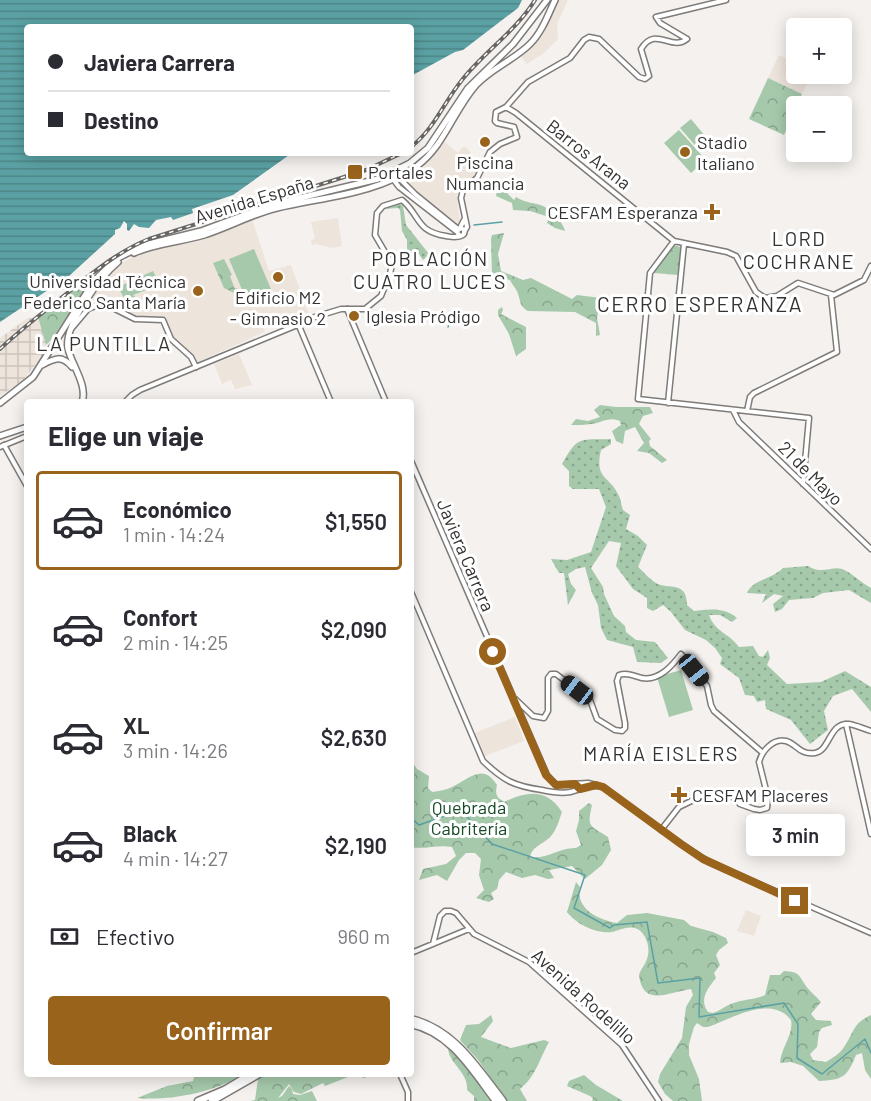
<!DOCTYPE html>
<html lang="es">
<head>
<meta charset="utf-8">
<style>
  :root { --surface:#fff; --page:#f2f2f3; --text:#2b2b33; --muted:#7c7c81; --line:#e1e1e2; --accent:#99631b }
  body { margin:0; font-family:Barlow,sans-serif; background:var(--page); color:var(--text); height:100vh; display:flex; flex-direction:column; font-size:22px; white-space:nowrap }
  * { box-sizing:border-box; margin:0 }
  p { font-size:20px; color:var(--muted) }
  .icon { flex:none; width:33px; height:33px; fill:none; stroke:currentColor; stroke-width:2; stroke-linecap:round; stroke-linejoin:round }
  .map { position:relative; flex:1; overflow:hidden }
  .details { position:absolute; left:24px; top:399px; width:390px; height:678px; display:flex; flex-direction:column; background:var(--surface); border-radius:6px; box-shadow:0 3px 15px #0003 }
  .details>* { flex:none }
  .hud { position:absolute; left:24px; top:24px; width:390px; height:132px; border-radius:6px; box-shadow:0 3px 15px #0003; display:grid; align-content:center; height:132px; padding:0 24px; background:var(--surface) }
  .fabs { position:absolute; left:786px; top:18px; display:grid; gap:12px }
  .fabs a { display:grid; place-items:center; width:66px; height:66px; border-radius:6px; background:var(--surface); box-shadow:0 3px 15px #0003; font-size:30px }
  .end { position:absolute; width:27px; height:27px; margin:-14px; border:8px solid #99631b; background:#fff; box-shadow:0 0 0 3px #fff }
  .from { border-radius:50% }
  .bubble { position:absolute; height:42px; border-radius:6px; background:var(--surface); box-shadow:0 3px 15px #0003; font-size:20px; font-weight:600; line-height:42px; text-align:center }
  .car { position:absolute; width:18px; height:36px; margin:-18px -9px; border-radius:8px; box-shadow:0 0 4px 2px #0007; background:linear-gradient(#222 24%,#8ab4d8 0 40%,#222 0 76%,#8ab4d8 0 86%,#222 0) }
  .hud b { display:flex; align-items:center; gap:21px; height:57px; font-size:22px }
  .hud b+b { border-top:2px solid var(--line) }
  .hud i { width:15px; height:15px; background:var(--text) }
  ul { padding:0; list-style:none }
  li { display:flex; align-items:center; gap:18px; height:99px; margin:0 12px 9px; padding:0 12px; border:3px solid transparent; border-radius:6px }
  li div { flex:1 }
  li b { display:block; font-size:22px }
  li em { font-style:normal; font-weight:600 }
  li.active { border-color:var(--accent) }
  li>.icon { width:54px; height:54px; stroke-width:1.5 }
  h2 { padding:0 24px; font-size:27px; line-height:72px }
  .pay { display:flex; align-items:center; gap:15px; height:66px; padding:0 24px; font-size:22px }
  .pay p { margin-inline-start:auto }
  .primary-button { display:flex; gap:12px; margin-top:auto; padding:12px 24px }
  .primary-button a { flex:1; height:69px; border-radius:6px; background:var(--accent); color:#fff; font-size:24px; font-weight:600; line-height:69px; text-align:center }
  .map>svg:first-child { display:block }
</style>
</head>
<body>
<div class="map">
<svg width="871" height="1101" viewBox="0 0 871 1101">
  <defs>
    <pattern id="industrial-grid" width="8" height="8" patternUnits="userSpaceOnUse" patternTransform="scale(1.5)"><rect width="8" height="8" fill="#ede4dc"/><path d="M0 4h8M4 0v8" fill="none" stroke="#ccc4bd"/></pattern>
    <pattern id="grass-dots" width="8" height="8" patternUnits="userSpaceOnUse" patternTransform="scale(1.5)"><rect width="8" height="8" fill="#a6c9ac"/><path d="M2 2h.1M6 6h.1" fill="none" stroke="#88a48d" stroke-width="1.8" stroke-linecap="round"/></pattern>
    <pattern id="forest-crowns" width="20" height="18" patternUnits="userSpaceOnUse" patternTransform="scale(1.5)"><rect width="20" height="18" fill="#a6c9ac"/><path d="M2 6a3 3 0 1 1 6 0M12 15a3 3 0 1 1 6 0" fill="none" stroke="#88a48d"/></pattern>
    <pattern id="water-rules" width="6" height="5" patternUnits="userSpaceOnUse" patternTransform="scale(1.5)"><rect width="6" height="5" fill="#5ba1a4"/><path d="M0 2.5h6" fill="none" stroke="#4c8486"/></pattern>
  </defs>
  <rect width="100%" height="100%" fill="#f4f1ee"/>
  <path fill="#ede4dc" d="M559 0H568L557 24 558 39 544 53 527 64 520 56 534 45 543 35Z
    M779 55 796 63V74H812L802 94 768 78Z
    M445 142 458 153 463 147H466L480 166 473 180 457 194 460 223 458 225 409 185Z
    M338 218 342 246 331 248 316 244 312 245 311 240 315 239 311 222Z
    M252 219 269 271 291 265 308 312 307 315 286 324 284 318 277 321 275 317 269 320 265 313 259 316 265 332 196 363 172 339 164 319 160 317H139L105 301 89 302 102 281 117 266 136 255 160 247 196 242Z
    M239 354 252 385 235 389 231 380 222 384 214 364Z
    M515 717 524 741 485 756 475 733Z
    M746 910 761 916 754 936 737 931Z"/>
  <path fill="url(#industrial-grid)" d="M38 317 46 345 41 358 23 380 0 396V338L26 319Z"/>
  <path fill="url(#grass-dots)" d="M399 203 403 206 406 225 429 254 423 260 419 254 415 258 407 252V240L402 231 400 210 398 208 384 209Z
    M611 439V444L601 450C594 480 610 475 619 496 621 500 621 505 623 510L630 515 626 529 638 536 647 545 638 567C644 572 649 579 656 583 668 590 687 580 687 605L694 611C709 609 725 607 737 618L732 622 720 615H709C715 632 729 633 739 647L753 646 759 656 763 657 768 650 770 658 767 665 787 684 821 682 845 671 871 687V712L852 689 833 696 824 711 828 730 810 744 791 720 766 709 765 700 757 702 754 696 745 695 739 678 720 664 722 658 715 648 706 640 685 630 671 612 663 605 653 611 647 608V598L633 589 616 566 621 543 609 541 591 568 603 587 604 594 614 616 625 626 626 632 636 640 655 642 668 658 661 663 637 662 633 647 607 640 601 628 598 605 592 593 585 567 576 569 568 574 571 584 576 590 568 605 564 573H559L551 559 567 560 591 552 606 507 599 489H573L569 486V471L562 464C578 435 580 440 611 439Z
    M808 566C822 575 831 566 842 569 851 572 861 583 871 588V603L849 590 823 593 813 598 789 600 782 609 775 612 773 604 783 596 774 594 762 603 766 594 747 593C753 579 771 580 783 568Z"/>
  <path fill="url(#forest-crowns)" d="M768 78 802 94 784 135 749 119Z
    M497 191 506 192 514 200 516 197C527 204 534 202 543 206 551 210 563 222 565 231L555 228 547 223 549 217 530 211 513 210 512 203 496 196Z
    M504 233 498 254 501 271 523 280 531 278 572 299 577 295 601 298 597 318 600 335 596 336V323L575 312 528 311C519 306 521 302 518 294 517 289 512 285 510 280L492 275 491 239 492 235Z
    M674 245 683 248 678 275 654 273Z
    M224 259 232 275 230 276 235 289 237 288 243 301 237 299 234 293 224 288 213 263Z
    M90 276 92 279 52 339 46 345 38 317Z
    M502 307 503 310 501 314 526 327V349L516 356 509 334 498 315V310Z
    M600 405 616 407H650L653 413 643 416 639 424 651 439 649 441 650 446 667 460 662 463 649 453 637 451 644 443 635 427 625 431 623 444 616 441 612 431 621 425 620 421C608 416 602 423 591 424 585 425 578 425 571 425L576 419 588 421 600 417 594 410Z
    M411 760 417 769 429 776 428 788 432 792C439 791 446 790 452 787 469 779 483 762 497 785 495 794 496 797 504 802 527 791 547 788 562 812 559 820 557 829 551 836 544 844 532 846 530 857 546 860 560 847 576 848L581 845 576 831 579 820V811L589 803 592 805C587 828 589 825 608 837L611 850 602 865 585 879 572 866 549 870 554 878 548 879 535 875 522 878 506 872 499 880 497 889 491 893 494 899 489 902 476 898 484 890 479 875 481 859 475 853H466L459 860 447 881 437 875 419 880 423 869 446 864 456 856 452 847C438 844 425 850 411 847Z
    M576 882 580 887C575 910 600 920 617 923L627 915 647 913 684 920 691 926 713 932 726 938 728 943 719 950 716 955 720 965 714 973 716 978C707 989 699 1000 708 1012L713 1013C720 1011 725 1006 731 1004 742 999 755 1000 765 995L770 975H780L784 971C797 972 798 973 804 983 807 989 816 996 821 1002L811 1014 816 1020 831 1021 832 1025 822 1028 819 1032 817 1047 810 1054 813 1060 826 1062C832 1058 840 1054 844 1047 855 1031 852 1024 871 1015V1079L865 1070 862 1053 856 1055C847 1077 843 1080 819 1081L803 1066 791 1062 780 1063C781 1048 794 1034 791 1020 771 994 731 1019 708 1027H703L697 1023 694 1027 689 1044V1055L699 1079 702 1101H673L665 1094 658 1082 660 1074 682 1038 686 1007 693 995 691 989C669 992 643 1008 639 975 641 968 647 963 648 955 650 945 645 931 635 928 627 926 619 930 612 932 596 934 576 924 567 912Z
    M491 1015 493 1021 481 1037 511 1048 544 1040 549 1042C539 1060 536 1076 520 1089L527 1101H507L478 1060 460 1040 466 1025 479 1024Z
    M448 1046 495 1101H474V1096L467 1090C469 1072 447 1063 448 1046Z
    M195 1074H238L239 1076C214 1093 167 1101 137 1098L167 1086 193 1081Z
    M262 1074H371L365 1078 353 1075 325 1086 323 1083 301 1094 294 1092 289 1084 278 1098 282 1096 289 1086 292 1089 293 1094 300 1095 312 1091 317 1101H250L255 1100 258 1079Z
    M584 1075 596 1085 623 1101H592L593 1098 590 1096 567 1086 569 1081Z"/>
  <path fill="#a6c9ac" d="M691 119 710 142 700 151 680 128Z
    M679 130 706 160 691 173 664 143Z
    M254 249 271 289 246 299 229 259Z
    M153 271 160 285 133 295 142 303 138 309 127 301 130 295 124 298 118 287Z
    M681 670 693 710 669 717 657 677Z"/>
  <path fill="url(#water-rules)" d="M0 0H522L518 8 463 50 455 52 411 76V27H27V153H292L233 195 192 209 193 213 173 220 171 217 156 220 149 228 139 227 134 224 129 231 127 230V224L124 221 120 228 115 230V234L69 276 0 322Z"/>
  <g fill="none" stroke-linecap="round" stroke-linejoin="round">
    <path stroke="#5ba1a4" stroke-width="1.5" d="M474 225 502 222
      M34 299 38 304
      M448 327 452 317 458 314
      M411 818 419 825 461 810 492 844 585 875 574 908 610 928 614 925 647 922 658 983 700 978 699 1017 784 1003 798 1024 797 1058 822 1074 865 1039 871 1053"/>
    <g stroke="#7e7b79" stroke-width="7">
      <path id="tertiary" d="M687 39 660 23 656 17 726 0
        M506 107 516 113 674 241 727 252 736 256 756 292 765 298 777 296 798 283 834 295 864 280 871 266
        M506 107 528 82 570 58 584 40 589 37 599 39 639 77 645 79 649 76 641 49C656 25 671 52 687 39
        M460 228 464 220
        M464 232 467 227 461 198 463 190 477 178 490 152 500 144 517 137 514 127 497 123 495 121 496 112 506 107
        M674 241 650 273 638 399 809 418 803 484
        M347 309 386 402
        M72 328 88 309 103 303 135 319 163 320 171 339 191 357 196 367
        M668 403 684 244
        M733 410 739 422 871 549
        M747 411 750 397 754 393 837 352 831 295
        M4 445 27 486
        M411 461 547 775 556 785 588 783 596 785
        M512 696 533 716 544 718 548 711V678L551 674H556L590 700 597 719 615 730 622 731 625 728V723L617 681 619 675C627 672 634 676 642 678 659 681 672 666 681 654L707 686 711 705 714 711 763 753
        M846 724 871 834
        M661 830 679 807 712 791 729 793 740 804 754 809 760 810 767 808 768 798 759 762C762 751 773 738 786 741 797 744 799 755 815 753 830 751 829 722 849 724 856 725 864 729 871 731
        M433 944 440 916 445 911H451L456 913 474 934 529 962 622 1045 659 1101
        M411 953 469 929
        M400 1074 408 1092V1101"/>
    </g>
    <g stroke="#7e7b79" stroke-width="7">
      <path id="secondary" d="M394 173 393 179 399 187 457 232
        M398 177 415 194 458 229
        M457.5 232a3.5 3.5 0 1 1 7 0a3.5 3.5 0 1 1-7 0Z
        M295 326 298 322 341 309H365L381 296 390 274 392 264 375 235 377 213 383 206 402 200C421 216 415 231 446 236 452 237 455 238 461 236
        M299 326 331 402
        M125 402 132 395 140 390 295 326H299L303 322
        M0 447 27 436
        M411 592 483 761C504 781 514 786 542 790 551 792 561 794 570 792 581 789 592 784 603 787L681 844 709 862 871 933"/>
    </g>
    <g stroke="#7e7b79" stroke-width="8">
      <path id="primary" d="M134 253C156 243 181 242 204 235 229 227 252 214 277 208 323 197 377 194 417 166 445 145 453 111 476 85 492 68 514 60 530 44 542 32 548 15 555 0
        M42 365C55 358 62 355 72 367
        M82 402C88 386 72 365 68 349 63 326 101 276 118 262
        M0 403 33 377 94 281 116 259 144 245 201 231 271 205 378 179 410 163 428 148 468 88 513 44 547 0
        M0 436 27 427"/>
    </g>
    <g stroke="#7e7b79" stroke-width="9">
      <path id="motorway" d="M411 1019C455 1030 477 1068 503 1101
        M411 1024C451 1032 473 1071 496 1101
        M198 1101 224 1090 251 1074
        M212 1101 259 1074"/>
    </g>
    <use href="#tertiary" stroke="#fff" stroke-width="4"/>
    <use href="#secondary" stroke="#fff" stroke-width="4"/>
    <use href="#primary" stroke="#fff" stroke-width="5"/>
    <use href="#motorway" stroke="#fff" stroke-width="6"/>
    <g stroke="#686664" stroke-width="4">
      <path id="rail" d="M411 147C435 128 444 102 462 80 485 51 516 31 535 0
        M0 349C19 331 40 315 61 298 89 276 116 252 149 239L366 170 402 153"/>
    </g>
    <use href="#rail" stroke="#fff" stroke-width="1.5" stroke-dasharray="4.5" stroke-linecap="butt"/>
  </g>
  <g fill="none" stroke-linecap="round" stroke-linejoin="round">
    <path stroke="#99631b" stroke-width="8" d="M493 652 546 775 556 785 575 784 580 789 596 785 603 787 681 844 703 859 795 901"/>
  </g>
  <g fill="#99631b" stroke="#fff" stroke-width="2">
    <circle cx="485" cy="142" r="6"/>
    <circle cx="685" cy="152" r="6"/>
    <rect x="347" y="164" width="16" height="16" rx="3"/>
    <path d="M709 203h6v6h6v6h-6v6h-6v-6h-6v-6h6z"/>
    <circle cx="278" cy="277" r="6"/>
    <circle cx="198" cy="291" r="6"/>
    <circle cx="354" cy="316" r="6"/>
    <path d="M676 786h6v6h6v6h-6v6h-6v-6h-6v-6h6z"/>
  </g>
  <g text-anchor="middle" dominant-baseline="central" stroke-width="6" stroke-linejoin="round" paint-order="stroke">
    <g font-size="18" fill="#353332" stroke="#fff" text-anchor="start">
      <text x="697" y="142">Stadio<tspan x="697" dy="21">Italiano</tspan></text>
      <text x="485" y="162" text-anchor="middle">Piscina<tspan x="485" dy="21">Numancia</tspan></text>
      <text x="368" y="172">Portales</text>
      <text x="698" y="212" text-anchor="end">CESFAM Esperanza</text>
      <text x="186" y="281" text-anchor="end">Universidad Técnica<tspan x="186" dy="21">Federico Santa María</tspan></text>
      <text x="278" y="297" text-anchor="middle">Edificio M2<tspan x="278" dy="21">- Gimnasio 2</tspan></text>
      <text x="366" y="316">Iglesia Pródigo</text>
      <text x="692" y="795">CESFAM Placeres</text>
    </g>
    <g font-size="18" fill="#353332" stroke="#fff">
      <text transform="translate(589 154) rotate(38)">Barros Arana</text>
      <text transform="translate(254 199) rotate(-17)">Avenida España</text>
      <text transform="translate(811 473) rotate(45)">21 de Mayo</text>
      <text transform="translate(466 555) rotate(67)">Javiera Carrera</text>
      <text transform="translate(584 996) rotate(42)">Avenida Rodelillo</text>
    </g>
    <g font-size="18" fill="#164926" stroke="#fff">
      <text x="469" y="807">Quebrada<tspan x="469" dy="21">Cabritería</tspan></text>
    </g>
    <g font-size="20" letter-spacing="1.5" fill="#353332" stroke="#fff">
      <text x="799" y="238">LORD<tspan x="799" dy="23">COCHRANE</tspan></text>
      <text x="430" y="258">POBLACIÓN<tspan x="430" dy="23">CUATRO LUCES</tspan></text>
      <text x="104" y="343">LA PUNTILLA</text>
      <text x="661" y="753">MARÍA EISLERS</text>
    </g>
    <g font-size="21" letter-spacing="1.5" fill="#353332" stroke="#fff">
      <text x="700" y="303">CERRO ESPERANZA</text>
    </g>
  </g>
</svg>
<div class="fabs">
<a>+</a>
<a>−</a>
</div>
<i class="end from" style="left:493px;top:652px"></i>
<i class="end" style="left:795px;top:901px"></i>
<div class="bubble" style="left:746px;top:814px;width:99px">3 min</div>
<i class="car" style="left:694px;top:670px;rotate:141deg"></i>
<i class="car" style="left:577px;top:690px;rotate:307deg"></i>
<div class="hud">
<b><i class="from"></i>Javiera Carrera</b>
<b><i></i>Destino</b>
</div>
<section class="details">
<h2>Elige un viaje</h2>
<ul>
<li class="active"><svg class="icon" aria-label="car" viewBox="0 0 24 24"><path d="M5 17H2v-5l4-1 3-4h7l3 4 3 1v5h-3M9 17h6M6 11h13"/><circle cx="7" cy="17" r="2"/><circle cx="17" cy="17" r="2"/></svg><div><b>Económico</b><p>1 min · 14:24</p></div><em>$1,550</em></li>
<li><svg class="icon" aria-label="car" viewBox="0 0 24 24"><path d="M5 17H2v-5l4-1 3-4h7l3 4 3 1v5h-3M9 17h6M6 11h13"/><circle cx="7" cy="17" r="2"/><circle cx="17" cy="17" r="2"/></svg><div><b>Confort</b><p>2 min · 14:25</p></div><em>$2,090</em></li>
<li><svg class="icon" aria-label="car" viewBox="0 0 24 24"><path d="M5 17H2v-5l4-1 3-4h7l3 4 3 1v5h-3M9 17h6M6 11h13"/><circle cx="7" cy="17" r="2"/><circle cx="17" cy="17" r="2"/></svg><div><b>XL</b><p>3 min · 14:26</p></div><em>$2,630</em></li>
<li><svg class="icon" aria-label="car" viewBox="0 0 24 24"><path d="M5 17H2v-5l4-1 3-4h7l3 4 3 1v5h-3M9 17h6M6 11h13"/><circle cx="7" cy="17" r="2"/><circle cx="17" cy="17" r="2"/></svg><div><b>Black</b><p>4 min · 14:27</p></div><em>$2,190</em></li>
</ul>
<div class="pay"><svg class="icon" aria-label="cash" viewBox="0 0 24 24"><path d="M3 7h18v10H3z"/><circle cx="12" cy="12" r="2"/></svg>Efectivo<p>960 m</p></div>
<div class="primary-button"><a>Confirmar</a></div>
</section>
</div>
</body>
</html>
